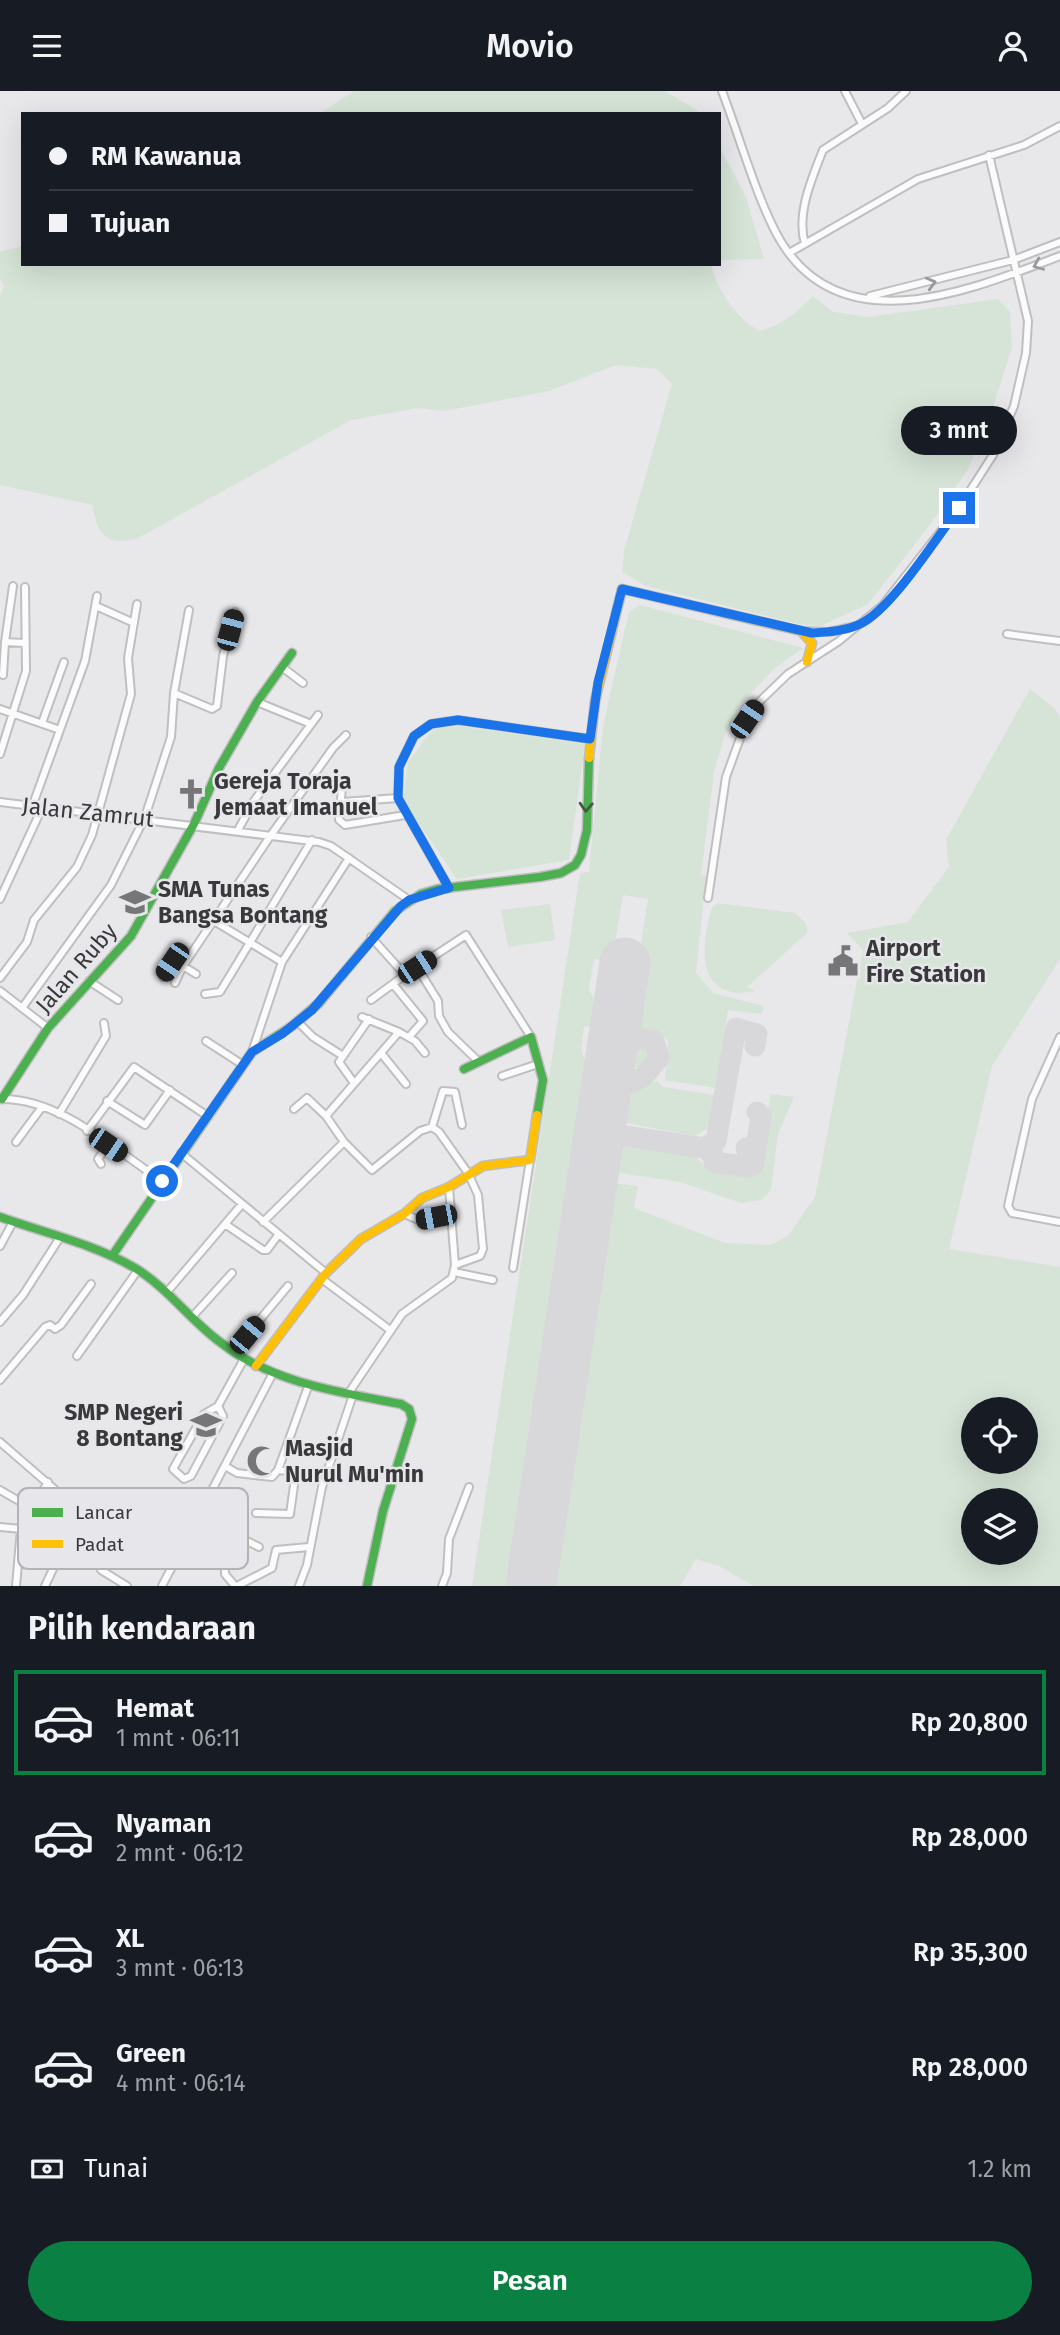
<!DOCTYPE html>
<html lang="id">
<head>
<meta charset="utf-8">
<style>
  :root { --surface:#171b24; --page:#20242c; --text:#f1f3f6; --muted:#9ea1a6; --line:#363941; --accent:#0b8043 }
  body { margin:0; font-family:"Fira Sans",sans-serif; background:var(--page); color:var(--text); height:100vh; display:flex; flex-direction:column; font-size:26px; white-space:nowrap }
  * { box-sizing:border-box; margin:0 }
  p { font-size:23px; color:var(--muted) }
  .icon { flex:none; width:38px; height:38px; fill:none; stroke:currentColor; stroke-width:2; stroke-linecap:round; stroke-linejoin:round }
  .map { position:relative; height:1495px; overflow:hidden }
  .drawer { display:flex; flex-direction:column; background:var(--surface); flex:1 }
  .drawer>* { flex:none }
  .hud { position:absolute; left:21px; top:21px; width:700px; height:154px; border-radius:0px; box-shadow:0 7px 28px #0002; display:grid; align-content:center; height:154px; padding:0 28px; background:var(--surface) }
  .buttons { position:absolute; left:961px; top:1306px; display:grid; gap:14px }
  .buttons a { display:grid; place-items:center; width:77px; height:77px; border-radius:50%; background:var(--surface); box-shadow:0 7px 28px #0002; font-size:35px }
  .end { position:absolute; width:32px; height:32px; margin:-16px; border:9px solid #1a73e8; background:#fff; box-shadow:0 0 0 4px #fff }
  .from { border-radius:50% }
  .bubble { position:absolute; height:49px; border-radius:24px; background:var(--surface); box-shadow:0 7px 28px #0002; font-size:23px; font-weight:600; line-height:49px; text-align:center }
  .car { position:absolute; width:21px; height:42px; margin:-21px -10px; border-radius:9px; box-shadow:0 0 5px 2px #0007; background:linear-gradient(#222 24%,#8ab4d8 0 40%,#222 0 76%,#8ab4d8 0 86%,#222 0) }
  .hud b { display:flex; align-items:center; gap:24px; height:66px; font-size:26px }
  .hud b+b { border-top:2px solid var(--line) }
  .hud i { width:18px; height:18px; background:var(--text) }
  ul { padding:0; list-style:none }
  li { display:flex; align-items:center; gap:21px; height:105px; margin:0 14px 10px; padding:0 14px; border:4px solid transparent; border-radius:0px }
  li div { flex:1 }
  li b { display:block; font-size:26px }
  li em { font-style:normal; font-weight:600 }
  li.current { border-color:var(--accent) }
  li>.icon { width:63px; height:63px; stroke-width:1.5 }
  h2 { padding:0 28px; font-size:32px; line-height:84px }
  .pay { display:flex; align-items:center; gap:18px; height:77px; padding:0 28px; font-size:26px }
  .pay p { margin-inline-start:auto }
  .cta { display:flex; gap:14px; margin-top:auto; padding:14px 28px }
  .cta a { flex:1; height:80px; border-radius:42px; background:var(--accent); color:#fff; font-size:28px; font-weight:600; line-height:80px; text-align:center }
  header { display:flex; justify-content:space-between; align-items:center; height:91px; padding:0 28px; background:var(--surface); font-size:32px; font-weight:600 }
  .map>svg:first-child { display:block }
</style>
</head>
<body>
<header><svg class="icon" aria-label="menu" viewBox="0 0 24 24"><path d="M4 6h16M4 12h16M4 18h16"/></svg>Movio<svg class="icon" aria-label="person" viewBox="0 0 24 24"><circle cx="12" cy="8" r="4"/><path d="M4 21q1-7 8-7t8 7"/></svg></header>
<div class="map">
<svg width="1060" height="1495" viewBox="0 0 1060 1495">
  <rect width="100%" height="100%" fill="#e8e7ea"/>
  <path fill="#d5e4d6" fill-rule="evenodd" d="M354 0H665L703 23H319Z
    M719 55 746 106 764 168 719 169Z
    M23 155V173H711C717 200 736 226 759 240 783 234 796 222 813 205L833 221 868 226 998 208 1010 221 1012 256 989 329 968 378 929 435 868 513 820 535 799 533 646 495 622 481 624 460 672 293 657 278 616 274 549 300 444 320 418 317 351 329 138 447C108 456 96 444 93 414L0 394V205L4 195 0 188V161Z
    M640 514 803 557 775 577 740 613 725 644 714 681 701 784 706 785 696 882 713 902 763 915 764 918 761 923 728 919 716 997 665 989 668 950 660 942 628 937 648 808 623 804 612 870 594 868 589 899 605 927 602 937 584 935 581 959 594 989 518 1495H472L580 782 589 781 603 635 629 521Z
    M1030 598 1054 617 1060 626V868L992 975 949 1158 1060 1176V1495H754L719 1475 696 1468 680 1495H545L604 1098 612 1092 638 1095 634 1117 725 1152 770 1154 788 1145 815 1106 863 859 847 842 908 831 949 776 946 749ZM973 1318H1026V1370H973ZM973 1409H1026V1461H973Z
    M459 635 585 653 569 769 457 788 403 709 408 671 433 638Z
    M717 812 795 822 805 832 808 841 747 896 755 900C707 910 700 874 707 837 709 827 709 818 717 812Z
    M550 813 555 849 508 856 501 819Z
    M626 965a11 11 0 1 1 22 0a11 11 0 1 1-22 0Z
    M657 990 663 996 715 1004 710 1036 695 1045 622 1031 616 1020 617 1007Z
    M771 1003 794 1006 778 1043 771 1099 761 1109 741 1112 680 1091 613 1081 609 1077 610 1058 626 1049 690 1060 704 1074 758 1082Z"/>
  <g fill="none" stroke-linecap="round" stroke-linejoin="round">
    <path stroke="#d8d8da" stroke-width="21" d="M605 1003 643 986 659 967 654 950 614 944
      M612 1043 704 1057 716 1050 736 937 757 943 755 955
      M597 1054 612 1043 606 1036 602 1024
      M704 1057 713 1063 714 1071 749 1076 754 1073 755 1062 746 1057
      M755 1062 761 1025 757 1021"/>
    <path stroke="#d8d8da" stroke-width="51" d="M531 1495 625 872"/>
    <g stroke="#bfbec0" stroke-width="10">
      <path id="street" d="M722 0C739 44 757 109 780 149 842 254 973 198 1060 165
        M845 0 862 33
        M805 153C796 123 812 87 823 59L888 17 906 0
        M789 162 918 88 1024 54 1060 35
        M870 205 1013 169 1060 151
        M96 515 134 532
        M801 540 829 541 856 535
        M1007 543 1060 550
        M5 551 13 495
        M282 576 303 592
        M3 584 5 551 24 552
        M174 602 212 618 217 615 223 565 235 521
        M257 611 311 633
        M0 618 60 639
        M42 632 64 571
        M0 663 26 580 25 496
        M342 697 339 729 345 734 405 724
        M0 711 319 751 331 755 409 809
        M342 711 398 707
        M32 716 85 570 97 505
        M238 739 254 710 318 624
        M449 797 398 707 399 676 414 645 431 633 458 629 590 648
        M708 807 726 686 747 628 757 613 788 583 839 550 883 514 959 417 993 364 1014 315 1026 262 1028 230 989 64
        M0 808 42 717
        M214 830 282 871
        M371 846 405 884 466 844 531 946
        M417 876 438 910 439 925 448 941 479 971
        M163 886 173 871 183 875 271 744 333 657 346 644
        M0 887 27 851 34 829 77 776 92 744 131 603 128 567 137 513
        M89 890 118 909
        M175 892 183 875 196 883
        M393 893 423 930 409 946
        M0 900 48 937
        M205 903 220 901 312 749
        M371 909 405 884
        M22 917 111 794 145 726 171 646 174 602 189 519
        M362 926 399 941
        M298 931 313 946 343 965
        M1060 946 1032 1008 1008 1115 1012 1122 1060 1131
        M206 950 243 974
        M252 961 282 871 349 767
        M381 962 406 993
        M425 962 415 950 399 941 326 1025 344 1051 372 1079 420 1040 432 1036 439 1041 468 1082 478 1104 483 1158 480 1165 455 1174
        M502 985 538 973
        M354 992 339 971 369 928
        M1 1008C60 1007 115 1059 162 1090
        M107 1010 145 1034 170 999
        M294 1018 307 1007 326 1025
        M59 1023 106 945 104 932
        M432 1036 443 1000 455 1001 462 1034
        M87 1040 134 976 206 1024
        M16 1051 42 1016
        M181 1062 326 1182
        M101 1073 98 1068 108 1054
        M404 1123 419 1129 451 1123
        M263 1131 344 1051
        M225 1133 263 1159H267L279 1143
        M0 1155 13 1131
        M513 1177 530 1069
        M454 1181 493 1189
        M322 1188 390 1239
        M167 1201 242 1113
        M193 1225 232 1182
        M0 1231 23 1204 59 1148
        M233 1261 288 1195
        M77 1265 138 1179
        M0 1289 45 1236 50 1234 55 1238 61 1234 91 1193
        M348 1303 402 1223 452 1187 455 1174 449 1096
        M218 1315 204 1323 173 1378 184 1388 191 1385 223 1325 218 1315 244 1268
        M0 1351 113 1449 101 1479 127 1495
        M225 1375 237 1382 272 1386 278 1379
        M307 1382 278 1379 309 1293
        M0 1399 33 1418
        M165 1408 197 1428
        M256 1422 290 1423 296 1380
        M0 1436 21 1438 61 1461
        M194 1436 225 1438V1483L235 1495
        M224 1448 245 1449 259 1456
        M113 1449 134 1457
        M16 1495 21 1438 48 1391
        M45 1495 61 1461 88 1425
        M162 1495 272 1284
        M237 1495 272 1477 276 1459 309 1456
        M299 1495 307 1474 322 1396 353 1304
        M442 1495 447 1482 449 1448 469 1396"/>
    </g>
    <g stroke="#bfbec0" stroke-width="11">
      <path id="fast" d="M464 978 531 946 543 989 537 1024
        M2 1008 48 937 131 845 194 733 219 677 257 611 292 562
        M0 1126C45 1142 94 1153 135 1177 168 1197 190 1229 220 1251 272 1292 338 1301 401 1313L409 1318 412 1328 383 1420 367 1495
        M112 1165 252 961 292 935 319 912 395 820 421 803 438 798 540 786 561 782 575 774 581 764 587 739 589 667"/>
    </g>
    <g stroke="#bfbec0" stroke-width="11">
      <path id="slow" d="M589 667 595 610 622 498 801 540 812 552 807 571
        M256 1275 326 1182 361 1148 404 1123 422 1107 449 1096 483 1075 530 1069 537 1024"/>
    </g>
    <use href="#street" stroke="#fcfbfc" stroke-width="6"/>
    <use href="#fast" stroke="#4caf50" stroke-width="8"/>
    <use href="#slow" stroke="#ffc107" stroke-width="8"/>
  </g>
  <defs><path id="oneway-chevron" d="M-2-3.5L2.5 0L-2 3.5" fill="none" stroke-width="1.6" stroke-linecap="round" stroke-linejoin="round" transform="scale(1.75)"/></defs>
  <g stroke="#9a9a9c">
    <use href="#oneway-chevron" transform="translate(1038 174) rotate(157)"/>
    <use href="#oneway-chevron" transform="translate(931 192) rotate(-15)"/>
  </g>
  <use stroke="#3f5c41" href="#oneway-chevron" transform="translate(586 716) rotate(93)"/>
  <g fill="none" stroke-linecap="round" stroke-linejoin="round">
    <path stroke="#1a73e8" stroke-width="9" d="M162 1090 252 961 282 943 312 919 401 815 409 809 449 797 398 707 399 676 414 645 431 633 458 629 590 648 598 591 622 498 812 542C828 541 846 540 860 533 891 519 937 446 959 417"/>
  </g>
  <defs>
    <g id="church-bare" transform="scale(2.415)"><path d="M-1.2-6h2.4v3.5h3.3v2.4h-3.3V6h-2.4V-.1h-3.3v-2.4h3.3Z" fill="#767678" stroke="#e7e6eb" stroke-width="2.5" paint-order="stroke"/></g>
    <g id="school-bare" transform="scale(2.415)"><path d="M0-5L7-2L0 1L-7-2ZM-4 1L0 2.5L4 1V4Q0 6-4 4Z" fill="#767678" stroke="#e7e6eb" stroke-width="2.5" paint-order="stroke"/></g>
    <g id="civic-bare" transform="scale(2.415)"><path d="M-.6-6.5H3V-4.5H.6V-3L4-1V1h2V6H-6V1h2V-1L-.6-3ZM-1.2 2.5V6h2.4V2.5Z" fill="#767678" stroke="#e7e6eb" stroke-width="2.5" paint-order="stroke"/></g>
    <g id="mosque-bare" transform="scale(2.415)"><path d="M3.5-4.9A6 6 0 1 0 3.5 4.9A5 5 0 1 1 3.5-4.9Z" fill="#767678" stroke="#e7e6eb" stroke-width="2.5" paint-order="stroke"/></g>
  </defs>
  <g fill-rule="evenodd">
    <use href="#church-bare" x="191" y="703"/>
    <use href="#school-bare" x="135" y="811"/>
    <use href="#civic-bare" x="843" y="870"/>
    <use href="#school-bare" x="206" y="1334"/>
    <use href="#mosque-bare" x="262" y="1370"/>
  </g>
  <g text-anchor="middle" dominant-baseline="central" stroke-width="5" stroke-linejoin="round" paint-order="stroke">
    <g font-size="23" font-weight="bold" fill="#39393b" stroke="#e7e6eb" text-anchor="start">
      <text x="214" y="690">Gereja Toraja<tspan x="214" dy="26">Jemaat Imanuel</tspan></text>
      <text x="158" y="798">SMA Tunas<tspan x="158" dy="26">Bangsa Bontang</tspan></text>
      <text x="866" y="857">Airport<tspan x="866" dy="26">Fire Station</tspan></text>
      <text x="183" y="1321" text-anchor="end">SMP Negeri<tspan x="183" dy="26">8 Bontang</tspan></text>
      <text x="285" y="1357">Masjid<tspan x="285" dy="26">Nurul Mu'min</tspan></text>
    </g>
    <g font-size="23" fill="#39393b" stroke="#e7e6eb">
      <text transform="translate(88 721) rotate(6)">Jalan Zamrut</text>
      <text transform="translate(76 877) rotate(-49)">Jalan Ruby</text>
    </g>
  </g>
  <rect x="18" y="1397" width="230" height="81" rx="10" fill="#e7e6eb" stroke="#b3b2b6" stroke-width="2"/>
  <rect x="32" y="1417" width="31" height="9" fill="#4caf50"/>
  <rect x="32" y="1449" width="31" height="8" fill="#ffc107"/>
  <g font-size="19" fill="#39393b">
    <text x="75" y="1428">Lancar</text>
    <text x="75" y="1460">Padat</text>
  </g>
</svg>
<div class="buttons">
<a><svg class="icon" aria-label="locate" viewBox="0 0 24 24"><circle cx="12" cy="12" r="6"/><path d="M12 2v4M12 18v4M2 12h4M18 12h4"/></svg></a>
<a><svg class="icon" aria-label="layers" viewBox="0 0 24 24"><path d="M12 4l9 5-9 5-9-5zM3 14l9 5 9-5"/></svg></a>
</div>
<i class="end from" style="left:162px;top:1090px"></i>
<i class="end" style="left:959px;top:417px"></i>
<div class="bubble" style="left:901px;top:315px;width:116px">3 mnt</div>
<i class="car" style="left:230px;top:539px;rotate:15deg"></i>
<i class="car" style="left:747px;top:628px;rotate:34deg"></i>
<i class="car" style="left:172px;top:871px;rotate:214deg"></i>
<i class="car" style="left:417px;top:876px;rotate:57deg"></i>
<i class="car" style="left:108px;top:1054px;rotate:124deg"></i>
<i class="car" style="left:436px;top:1126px;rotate:259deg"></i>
<i class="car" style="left:247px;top:1244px;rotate:40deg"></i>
<div class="hud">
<b><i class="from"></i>RM Kawanua</b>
<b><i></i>Tujuan</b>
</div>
</div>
<section class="drawer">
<h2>Pilih kendaraan</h2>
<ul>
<li class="current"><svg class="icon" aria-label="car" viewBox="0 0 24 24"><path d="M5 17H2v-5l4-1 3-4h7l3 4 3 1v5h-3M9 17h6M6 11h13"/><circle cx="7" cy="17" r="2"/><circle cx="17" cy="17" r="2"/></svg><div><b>Hemat</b><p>1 mnt · 06:11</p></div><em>Rp 20,800</em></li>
<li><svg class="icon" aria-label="car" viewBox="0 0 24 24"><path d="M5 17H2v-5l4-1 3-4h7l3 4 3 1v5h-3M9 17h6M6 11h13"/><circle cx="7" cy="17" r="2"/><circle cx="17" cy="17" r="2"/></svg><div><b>Nyaman</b><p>2 mnt · 06:12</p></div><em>Rp 28,000</em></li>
<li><svg class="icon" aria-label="car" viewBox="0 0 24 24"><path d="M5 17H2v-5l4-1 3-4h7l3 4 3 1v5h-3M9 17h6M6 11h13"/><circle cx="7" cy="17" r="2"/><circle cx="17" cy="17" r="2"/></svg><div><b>XL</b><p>3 mnt · 06:13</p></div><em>Rp 35,300</em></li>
<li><svg class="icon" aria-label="car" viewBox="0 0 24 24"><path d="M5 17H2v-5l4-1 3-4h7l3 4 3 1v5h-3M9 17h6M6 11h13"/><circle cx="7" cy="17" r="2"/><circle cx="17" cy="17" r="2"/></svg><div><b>Green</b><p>4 mnt · 06:14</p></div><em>Rp 28,000</em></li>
</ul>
<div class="pay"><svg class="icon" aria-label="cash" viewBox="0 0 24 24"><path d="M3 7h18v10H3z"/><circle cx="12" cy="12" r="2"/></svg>Tunai<p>1.2 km</p></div>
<div class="cta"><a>Pesan</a></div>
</section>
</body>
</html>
